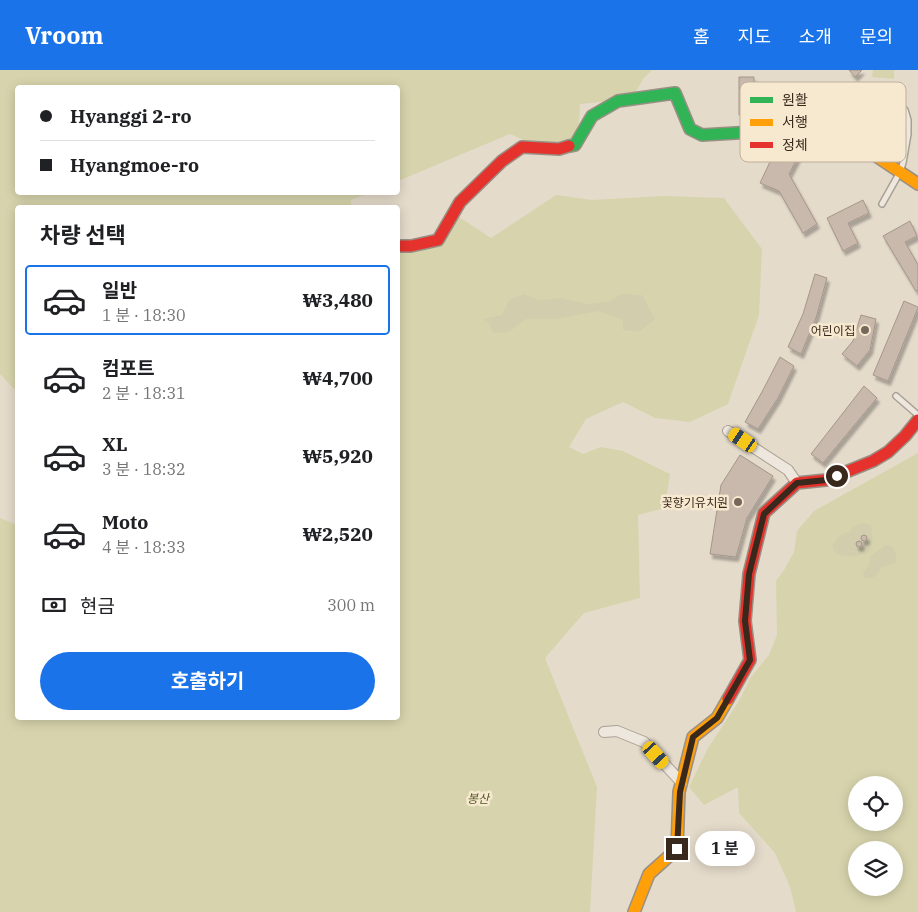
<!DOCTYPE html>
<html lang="ko">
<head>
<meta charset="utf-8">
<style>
  :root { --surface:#fff; --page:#f2f2f2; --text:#202124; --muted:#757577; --line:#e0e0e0; --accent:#1a73e8 }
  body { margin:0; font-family:"IBM Plex Serif","Noto Sans KR",serif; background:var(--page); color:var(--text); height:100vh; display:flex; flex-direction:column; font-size:19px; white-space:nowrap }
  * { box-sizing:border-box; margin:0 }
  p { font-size:16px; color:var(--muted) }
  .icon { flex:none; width:28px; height:28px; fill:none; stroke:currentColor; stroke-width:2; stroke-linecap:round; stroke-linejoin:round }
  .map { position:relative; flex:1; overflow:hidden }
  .details { position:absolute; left:15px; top:135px; width:385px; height:515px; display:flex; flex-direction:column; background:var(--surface); border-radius:5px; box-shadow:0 2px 12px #0003 }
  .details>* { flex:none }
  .top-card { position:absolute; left:15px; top:15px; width:385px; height:110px; border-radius:5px; box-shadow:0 2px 12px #0003; display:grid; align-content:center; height:110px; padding:0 25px; background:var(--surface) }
  .controls { position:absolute; left:848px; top:706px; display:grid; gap:10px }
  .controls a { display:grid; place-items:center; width:55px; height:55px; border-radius:50%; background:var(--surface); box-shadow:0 2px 12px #0003; font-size:25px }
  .end { position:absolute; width:22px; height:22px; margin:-11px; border:6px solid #39281c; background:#fff; box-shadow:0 0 0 2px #fff }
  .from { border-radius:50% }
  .bubble { position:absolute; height:35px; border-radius:18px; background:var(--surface); box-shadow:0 2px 12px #0003; font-size:16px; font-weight:700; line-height:35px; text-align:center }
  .car { position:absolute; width:15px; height:30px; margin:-15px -8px; border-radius:6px; box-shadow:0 0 4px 1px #0007; background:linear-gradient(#f5c518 24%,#345 0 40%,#f5c518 0 76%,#345 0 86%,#f5c518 0) }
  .top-card b { display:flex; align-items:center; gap:18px; height:48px; font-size:19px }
  .top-card b+b { border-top:1px solid var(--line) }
  .top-card i { width:12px; height:12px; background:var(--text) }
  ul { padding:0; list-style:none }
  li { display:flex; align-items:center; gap:15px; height:70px; margin:0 10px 8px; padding:0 15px; border:2px solid transparent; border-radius:5px }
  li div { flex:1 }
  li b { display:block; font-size:19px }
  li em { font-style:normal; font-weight:700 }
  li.current { border-color:var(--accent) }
  li>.icon { width:45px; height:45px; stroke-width:1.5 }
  h2 { padding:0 25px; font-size:22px; line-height:60px }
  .pay { display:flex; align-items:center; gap:12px; height:55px; padding:0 25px; font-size:19px }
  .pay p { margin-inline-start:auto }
  .button { display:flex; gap:10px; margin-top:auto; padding:10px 25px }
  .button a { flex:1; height:58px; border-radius:30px; background:var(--accent); color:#fff; font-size:20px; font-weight:700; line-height:58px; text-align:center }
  header { display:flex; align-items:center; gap:30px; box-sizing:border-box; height:70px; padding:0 25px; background:var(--accent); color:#fff }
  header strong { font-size:24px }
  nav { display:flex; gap:28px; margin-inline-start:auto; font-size:18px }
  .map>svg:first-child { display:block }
</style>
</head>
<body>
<header>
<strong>Vroom</strong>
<nav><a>홈</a><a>지도</a><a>소개</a><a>문의</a></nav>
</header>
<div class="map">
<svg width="918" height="842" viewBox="0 0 918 842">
  <defs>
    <filter id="shadow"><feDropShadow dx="2.5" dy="4.5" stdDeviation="1" flood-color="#0004"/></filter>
  </defs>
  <rect width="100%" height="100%" fill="#e5dbcb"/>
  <path fill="#d7d4ad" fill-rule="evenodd" d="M0 0H652L643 9 632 29 580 34 578 66 546 80 510 64 398 111V18H18V122L369 123 351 130V138H18L17 322 0 304Z
    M873 0H894V9L872 7Z
    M556 125 592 130 664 126 724 128 762 179 759 245 728 334 690 352 655 348 623 332 586 349 569 377 583 384 601 377 623 381 670 404 665 438 638 445 640 528 584 543 545 588 597 717 590 842H0V448L17 455 18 648H398V180L441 175 459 147 491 168Z
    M918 383V842H796L790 817 775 783 739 743 738 717 704 735 689 717 708 678 739 631 751 607 769 585 777 565 776 511 784 500 794 482 797 461 814 441ZM856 715H894V752H856ZM856 780H894V818H856Z"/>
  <path fill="#d1cdad" d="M524 224 538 230 561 228 587 234 608 232 621 224 642 225 655 249 639 262 623 260V250L598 241 557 249H526L509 262 493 263 488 252 483 249 502 245 509 230Z
    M865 453 871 455C873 466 874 472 869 482 859 487 845 488 835 483L832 476 839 466 849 462 853 457 858 454Z
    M885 475 892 476C896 482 899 488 894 494 890 495 884 495 881 498 880 499 880 501 879 502 875 508 870 509 864 507L863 502 869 496 871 486Z"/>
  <path fill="#c9b9ac" stroke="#a5968a" filter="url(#shadow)" d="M849 0H862L855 7Z
    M739 7H754V45H739Z
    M777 77 798 87 789 104 817 154 803 163 779 121 760 113Z
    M863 130 869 143 848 153 858 173 843 181 827 148Z
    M910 151 917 166 905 172 918 195V220L916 221 883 166Z
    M815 204 827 208 816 248 801 284 788 277 803 244Z
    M904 231 918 237V238L888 311 873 305Z
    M861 245 876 249 870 280 857 296 842 284 853 271Z
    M780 287 794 296 778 328 758 359 745 352 763 320Z
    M864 316 877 328 823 393 811 384Z
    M740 385 773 406 747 448 736 487 710 484 721 415Z
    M861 468a3 3 0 1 1 6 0a3 3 0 1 1-6 0Z
    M856 474a3 3 0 1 1 6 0a3 3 0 1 1-6 0Z"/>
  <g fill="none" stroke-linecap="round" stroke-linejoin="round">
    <g stroke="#aaa095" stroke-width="8">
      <path id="lane" d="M890 48 908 64
        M882 134 900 102 903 93 908 64V50L905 40
        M896 326 918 345"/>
    </g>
    <g stroke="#aaa095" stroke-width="12">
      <path id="street" d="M728 361 788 400 797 413
        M604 662 617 661 644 672 682 713"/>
    </g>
    <g stroke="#999085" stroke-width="14">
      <path id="fast" d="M569 76 575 75 592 46 618 31 675 23 690 59 702 65 753 62 796 63 828 66 840 70"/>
    </g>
    <g stroke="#999085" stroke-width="14">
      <path id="slow" d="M840 70 870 82 918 114
        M634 842 649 804 677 779 679 722 693 667 717 648 728 629"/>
    </g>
    <g stroke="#999085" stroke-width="14">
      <path id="jam" d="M398 176H411L438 170 460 132 502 91 522 77 559 79 569 76
        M728 629 750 590 745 551 749 504 764 443 797 413 826 410 873 391 888 382 905 366 918 350"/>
    </g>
    <use href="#lane" stroke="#ede7dd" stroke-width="5"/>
    <use href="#street" stroke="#ede7dd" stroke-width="10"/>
    <use href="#fast" stroke="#30b455" stroke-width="11"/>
    <use href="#slow" stroke="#ff9f0a" stroke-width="11"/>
    <use href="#jam" stroke="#e5322d" stroke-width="11"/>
  </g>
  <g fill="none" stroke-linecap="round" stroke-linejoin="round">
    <path stroke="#39281c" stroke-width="6" d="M677 779 680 722 693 667 717 648 750 590 745 551 749 504 764 444 797 413 826 410 837 406"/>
  </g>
  <g fill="#756759" stroke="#f7e9d0" stroke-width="2">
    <circle cx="865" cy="260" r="5"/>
    <circle cx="738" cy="432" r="5"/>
  </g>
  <g text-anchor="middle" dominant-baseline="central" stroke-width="5" stroke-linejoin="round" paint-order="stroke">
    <g font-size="12" fill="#39281c" stroke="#f7e9d0" text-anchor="end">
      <text x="855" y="260">어린이집</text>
      <text x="728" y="432">꽃향기유치원</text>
    </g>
    <g font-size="12" font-style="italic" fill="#4d5622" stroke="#f7e9d0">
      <text x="478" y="728">봉산</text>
    </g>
  </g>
  <rect x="740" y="12" width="166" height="80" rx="8" fill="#f7e9d0" stroke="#beaf9a" stroke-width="1"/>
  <rect x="750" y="27" width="23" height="6" fill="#30b455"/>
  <rect x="750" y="49" width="23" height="7" fill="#ff9f0a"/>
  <rect x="750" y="72" width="23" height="6" fill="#e5322d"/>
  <g font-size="14" fill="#39281c">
    <text x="782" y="35">원활</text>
    <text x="782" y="57">서행</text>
    <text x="782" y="80">정체</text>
  </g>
</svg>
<div class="controls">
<a><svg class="icon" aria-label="locate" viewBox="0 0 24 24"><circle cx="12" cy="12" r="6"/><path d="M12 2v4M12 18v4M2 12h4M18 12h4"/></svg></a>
<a><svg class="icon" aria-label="layers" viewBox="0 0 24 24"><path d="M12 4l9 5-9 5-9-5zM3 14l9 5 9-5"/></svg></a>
</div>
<i class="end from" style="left:837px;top:406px"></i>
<i class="end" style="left:677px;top:779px"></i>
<div class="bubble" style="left:695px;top:761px;width:60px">1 분</div>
<i class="car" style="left:743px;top:370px;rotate:304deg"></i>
<i class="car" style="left:656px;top:685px;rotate:138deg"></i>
<div class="top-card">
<b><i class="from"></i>Hyanggi 2-ro</b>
<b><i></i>Hyangmoe-ro</b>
</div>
<section class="details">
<h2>차량 선택</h2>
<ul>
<li class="current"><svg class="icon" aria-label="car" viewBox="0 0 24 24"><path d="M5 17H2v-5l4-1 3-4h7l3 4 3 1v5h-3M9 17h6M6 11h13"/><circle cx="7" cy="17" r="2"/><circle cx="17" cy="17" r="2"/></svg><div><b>일반</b><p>1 분 · 18:30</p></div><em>₩3,480</em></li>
<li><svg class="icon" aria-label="car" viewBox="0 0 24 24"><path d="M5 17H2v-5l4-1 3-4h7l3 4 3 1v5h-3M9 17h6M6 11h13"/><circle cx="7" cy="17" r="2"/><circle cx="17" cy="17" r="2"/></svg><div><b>컴포트</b><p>2 분 · 18:31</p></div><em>₩4,700</em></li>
<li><svg class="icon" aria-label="car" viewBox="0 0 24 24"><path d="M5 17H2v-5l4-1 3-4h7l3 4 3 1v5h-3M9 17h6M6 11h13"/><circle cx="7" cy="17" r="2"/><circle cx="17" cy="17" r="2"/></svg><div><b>XL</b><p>3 분 · 18:32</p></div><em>₩5,920</em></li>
<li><svg class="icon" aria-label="car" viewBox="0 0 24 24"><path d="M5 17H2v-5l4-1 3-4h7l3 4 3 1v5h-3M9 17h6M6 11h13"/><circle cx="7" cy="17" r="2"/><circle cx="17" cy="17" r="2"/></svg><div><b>Moto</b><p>4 분 · 18:33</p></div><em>₩2,520</em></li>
</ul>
<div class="pay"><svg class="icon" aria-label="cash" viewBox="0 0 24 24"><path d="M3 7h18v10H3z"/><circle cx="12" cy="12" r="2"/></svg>현금<p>300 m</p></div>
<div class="button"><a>호출하기</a></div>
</section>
</div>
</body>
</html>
